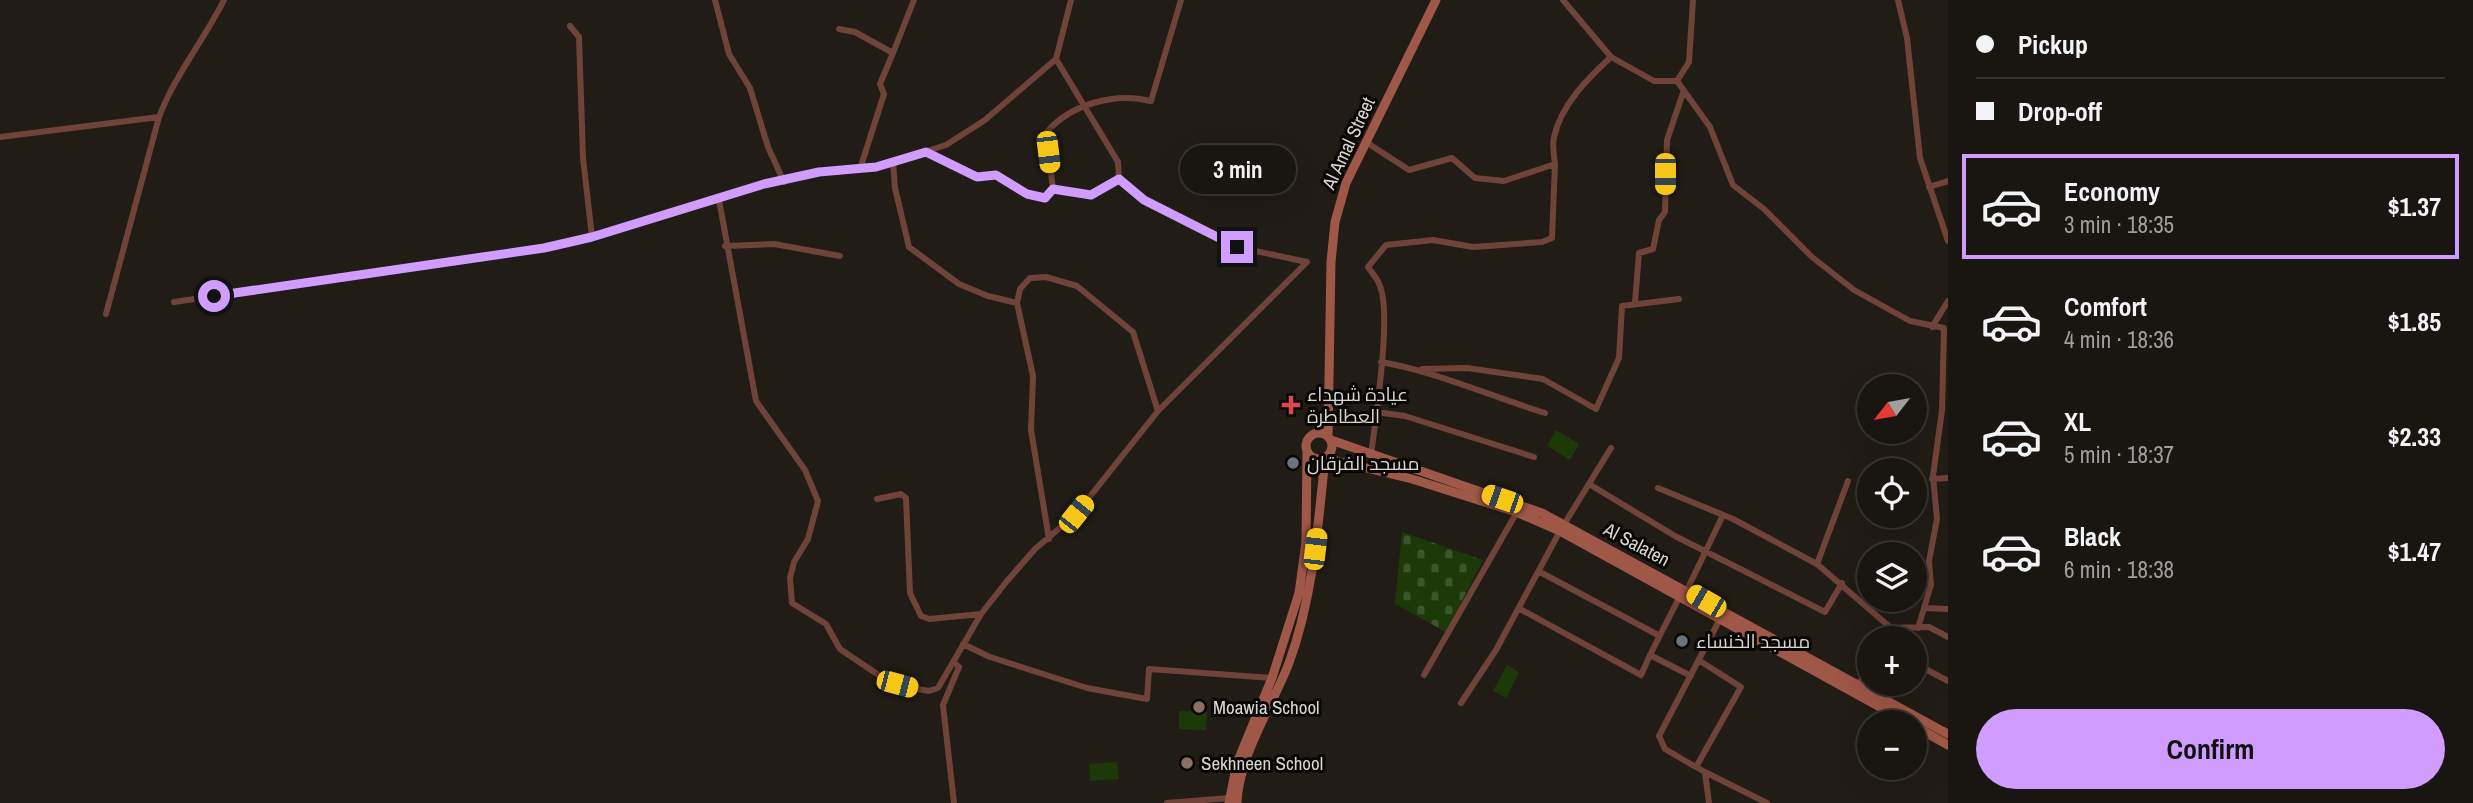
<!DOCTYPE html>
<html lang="en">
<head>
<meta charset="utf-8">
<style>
  :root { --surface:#191510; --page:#26221e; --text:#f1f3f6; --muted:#9f9f9f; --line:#373430; --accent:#d09dff }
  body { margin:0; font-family:"Archivo Narrow",Cairo,sans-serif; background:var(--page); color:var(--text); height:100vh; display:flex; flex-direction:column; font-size:26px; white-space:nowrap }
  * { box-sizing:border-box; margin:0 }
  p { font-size:23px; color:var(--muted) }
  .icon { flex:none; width:38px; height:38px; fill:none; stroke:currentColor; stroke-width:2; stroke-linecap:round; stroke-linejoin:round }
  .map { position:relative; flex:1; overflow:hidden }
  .side { display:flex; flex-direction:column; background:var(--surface); width:525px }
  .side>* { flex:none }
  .guide { display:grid; align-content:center; height:154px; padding:0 28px; background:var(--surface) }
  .needle { width:46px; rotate:239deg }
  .fabs { position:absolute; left:1857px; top:374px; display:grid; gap:14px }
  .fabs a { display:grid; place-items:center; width:70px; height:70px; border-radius:50%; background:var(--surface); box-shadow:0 7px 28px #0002,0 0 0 2px var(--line); font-size:35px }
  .end { position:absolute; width:32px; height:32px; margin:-16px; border:9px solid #d09dff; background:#111; box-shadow:0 0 0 4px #111 }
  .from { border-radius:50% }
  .bubble { position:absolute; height:49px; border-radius:24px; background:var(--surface); box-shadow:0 7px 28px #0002,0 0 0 2px var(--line); font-size:23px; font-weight:800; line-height:49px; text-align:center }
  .car { position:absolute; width:21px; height:42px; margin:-21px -10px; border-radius:9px; box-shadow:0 0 5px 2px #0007; background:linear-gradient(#f5c518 24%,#345 0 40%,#f5c518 0 76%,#345 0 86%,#f5c518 0) }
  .guide b { display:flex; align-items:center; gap:24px; height:66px; font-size:26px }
  .guide b+b { border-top:2px solid var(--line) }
  .guide i { width:18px; height:18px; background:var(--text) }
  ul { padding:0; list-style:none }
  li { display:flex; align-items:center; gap:21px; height:105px; margin:0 14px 10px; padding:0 14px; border:4px solid transparent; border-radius:0px }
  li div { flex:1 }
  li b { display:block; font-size:26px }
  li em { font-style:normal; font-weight:800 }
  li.on { border-color:var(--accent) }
  li>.icon { width:63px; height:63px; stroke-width:1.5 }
  .primary-button { display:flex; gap:14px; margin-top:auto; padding:14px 28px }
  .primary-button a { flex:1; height:80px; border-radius:42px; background:var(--accent); color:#111; font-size:28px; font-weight:800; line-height:80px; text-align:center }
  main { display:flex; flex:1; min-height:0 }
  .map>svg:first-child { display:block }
</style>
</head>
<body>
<main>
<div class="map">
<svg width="1948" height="803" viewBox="0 0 1948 803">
  <defs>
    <pattern id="cemetery-stones" width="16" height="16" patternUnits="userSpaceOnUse" patternTransform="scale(1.75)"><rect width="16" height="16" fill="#1c3a08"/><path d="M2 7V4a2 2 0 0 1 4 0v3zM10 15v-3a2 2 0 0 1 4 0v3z" fill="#3c562b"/></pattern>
  </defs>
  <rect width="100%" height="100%" fill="#211c15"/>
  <path fill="url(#cemetery-stones)" d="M1402 532 1483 560 1446 632 1395 604Z"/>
  <path fill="#1c3a08" d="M1556 430 1579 444 1570 460 1547 446Z
    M1507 665 1519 672 1506 698 1493 691Z
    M1179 711 1207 712 1206 730 1179 729Z
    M1117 762 1119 779 1090 781 1089 764Z"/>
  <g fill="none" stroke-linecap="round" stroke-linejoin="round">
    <path stroke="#704339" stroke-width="6" d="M715 0 729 54 750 88 768 147 784 182
      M1563 0 1611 57 1654 81H1677L1689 62 1693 0
      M1898 0 1907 38 1920 158 1948 241
      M570 26 579 37 583 158 592 237
      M839 29 855 32 893 53 914 0
      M1056 59 1118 162 1119 179 1144 200 1237 247 1307 262
      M1677 81 1710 127 1733 185 1764 209 1812 257 1854 290 1910 321 1944 328 1942 410 1933 476 1937 519 1929 561 1931 585 1918 628
      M0 137 159 117
      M1366 142 1409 170 1452 158 1475 178 1504 181 1555 164C1554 156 1552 145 1554 137 1561 105 1588 78 1611 57
      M926 152 977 176 996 175 1027 194 1045 198 1053 189 1092 195 1119 179
      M893 162 895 188 909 247 959 284 988 296 1017 303
      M860 169 884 94 880 84 893 53
      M1929 187 1948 181
      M1053 189 1046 133C1070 104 1115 92 1151 101L1181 0
      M719 200 756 401 805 470 818 501 808 539 794 562 790 578 792 603 826 624 840 649 883 678 911 688 929 691 938 688 981 614 1007 581 1035 549 1076 514 1158 411 1307 262
      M725 246 774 244 840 256
      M174 302 544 248 592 237 764 184 819 172 876 167 946 145 985 120 1056 59 1071 0
      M1635 302 1639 253 1653 249 1659 220 1665 212 1667 140 1684 90
      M106 314 159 117C175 75 204 40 224 0
      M1932 327 1948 301
      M1381 362C1438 372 1490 396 1545 413
      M1422 369 1467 368 1543 379 1596 409 1619 358 1622 306 1679 299
      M1376 412 1405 416 1534 457
      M1371 456C1375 420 1392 316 1380 286 1378 279 1372 273 1368 267L1386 245 1433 240 1473 247 1542 242 1552 238 1555 164
      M1932 479 1948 478
      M1589 484 1675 536 1825 612 1842 583
      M1658 488 1733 519 1817 564 1891 628
      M877 499 901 494 906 498 910 593 921 616 929 619 981 614
      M1049 539 1031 430 1033 376 1017 303 1020 289 1030 278 1046 277 1077 286 1133 332 1158 411
      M1817 564 1848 481
      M1540 572 1658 635
      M1687 590 1723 515
      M1681 594 1650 655 1691 676
      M1925 608 1948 609
      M1520 609 1641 675 1650 655
      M1882 639 1891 628 1929 627 1948 637
      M963 644 990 657 1087 688 1147 699 1149 669 1272 678
      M1700 661 1741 687 1696 767 1705 772 1709 803
      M953 662 959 667 943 705 954 803
      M1914 663 1948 681
      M1424 675 1518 510
      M1859 684 1869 664
      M1461 703 1496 650 1560 531 1611 448
      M1694 766 1665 749 1659 736 1721 617
      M1705 772 1767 803
      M1167 803 1229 798"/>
    <path stroke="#9f5747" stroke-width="9" d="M1306 446a13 13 0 1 1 26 0a13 13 0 1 1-26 0Z
      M1328 437 1331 262 1335 222 1346 183 1436 0
      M1331 440 1542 513 1948 734
      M1914 726 1948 745
      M1229 803 1237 763 1272 678 1299 593 1306 542 1307 451
      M1237 803C1239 755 1272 707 1289 663 1313 597 1318 526 1325 458L1412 479 1516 512 1560 531 1909 723"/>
  </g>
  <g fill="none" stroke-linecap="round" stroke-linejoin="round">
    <path stroke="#d09dff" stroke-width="9" d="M214 296 544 248 592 237 764 184 819 172 876 167 926 152 977 177 996 175 1027 194 1045 198 1053 189 1091 195 1119 179 1144 200 1237 247"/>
  </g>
  <path fill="#e0444e" stroke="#090705" stroke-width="2.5" d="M1287.5 394.5h7v7h7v7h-7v7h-7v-7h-7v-7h7z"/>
  <g fill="#6b7280" stroke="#090705" stroke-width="2.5">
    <circle cx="1293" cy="463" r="7"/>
    <circle cx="1682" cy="641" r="7"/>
  </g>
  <g fill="#8d6e63" stroke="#090705" stroke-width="2.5">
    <circle cx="1199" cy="707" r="7"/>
    <circle cx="1187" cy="763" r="7"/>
  </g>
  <g text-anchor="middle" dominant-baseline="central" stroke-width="6" stroke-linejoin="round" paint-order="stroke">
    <g font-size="19" fill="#d9d5d1" stroke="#090705">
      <text transform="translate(1348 143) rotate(-65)">Al Amal Street</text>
      <text transform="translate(1637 544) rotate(28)">Al Salaten</text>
    </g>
    <g font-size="19" fill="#d9d5d1" stroke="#090705" text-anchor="start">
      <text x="1307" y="394">عيادة شهداء<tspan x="1307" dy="22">العطاطرة</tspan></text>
      <text x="1307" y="463">مسجد الفرقان</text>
      <text x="1696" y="641">مسجد الخنساء</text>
      <text x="1213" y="707">Moawia School</text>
      <text x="1201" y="763">Sekhneen School</text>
    </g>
  </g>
</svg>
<div class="fabs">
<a><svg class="needle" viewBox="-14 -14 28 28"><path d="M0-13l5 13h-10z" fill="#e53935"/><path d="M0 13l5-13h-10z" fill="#9f9f9f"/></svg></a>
<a><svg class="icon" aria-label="locate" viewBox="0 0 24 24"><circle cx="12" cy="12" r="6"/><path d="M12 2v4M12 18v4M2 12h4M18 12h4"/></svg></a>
<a><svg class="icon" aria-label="layers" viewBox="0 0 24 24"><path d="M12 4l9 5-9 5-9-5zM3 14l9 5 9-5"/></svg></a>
<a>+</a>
<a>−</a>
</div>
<i class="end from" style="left:214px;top:296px"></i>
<i class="end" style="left:1237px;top:247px"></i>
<div class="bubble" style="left:1180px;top:145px;width:116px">3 min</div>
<i class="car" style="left:1048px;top:152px;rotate:173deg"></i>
<i class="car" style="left:1665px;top:174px;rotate:180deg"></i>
<i class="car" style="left:1502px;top:499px;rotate:289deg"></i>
<i class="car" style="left:1076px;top:514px;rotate:39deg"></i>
<i class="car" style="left:1315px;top:549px;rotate:7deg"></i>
<i class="car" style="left:1706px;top:601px;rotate:300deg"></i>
<i class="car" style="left:897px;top:684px;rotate:105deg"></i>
</div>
<section class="side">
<div class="guide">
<b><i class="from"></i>Pickup</b>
<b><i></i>Drop-off</b>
</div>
<ul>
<li class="on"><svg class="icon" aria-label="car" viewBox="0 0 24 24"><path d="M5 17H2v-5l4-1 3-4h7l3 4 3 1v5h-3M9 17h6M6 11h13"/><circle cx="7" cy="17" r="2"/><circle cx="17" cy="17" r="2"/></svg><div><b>Economy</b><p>3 min · 18:35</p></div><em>$1.37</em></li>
<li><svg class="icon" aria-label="car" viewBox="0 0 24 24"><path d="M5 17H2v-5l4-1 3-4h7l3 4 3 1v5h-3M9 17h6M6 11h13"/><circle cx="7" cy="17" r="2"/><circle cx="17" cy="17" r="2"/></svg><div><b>Comfort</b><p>4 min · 18:36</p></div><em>$1.85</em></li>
<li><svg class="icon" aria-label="car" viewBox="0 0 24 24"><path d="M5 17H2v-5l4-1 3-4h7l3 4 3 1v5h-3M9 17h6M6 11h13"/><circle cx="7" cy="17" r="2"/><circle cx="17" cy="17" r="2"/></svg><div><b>XL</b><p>5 min · 18:37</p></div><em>$2.33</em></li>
<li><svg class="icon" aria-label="car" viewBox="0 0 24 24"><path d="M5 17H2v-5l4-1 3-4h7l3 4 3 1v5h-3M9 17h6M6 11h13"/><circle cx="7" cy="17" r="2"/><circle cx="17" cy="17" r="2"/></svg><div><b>Black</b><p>6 min · 18:38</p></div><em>$1.47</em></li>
</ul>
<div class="primary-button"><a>Confirm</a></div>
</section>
</main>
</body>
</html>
